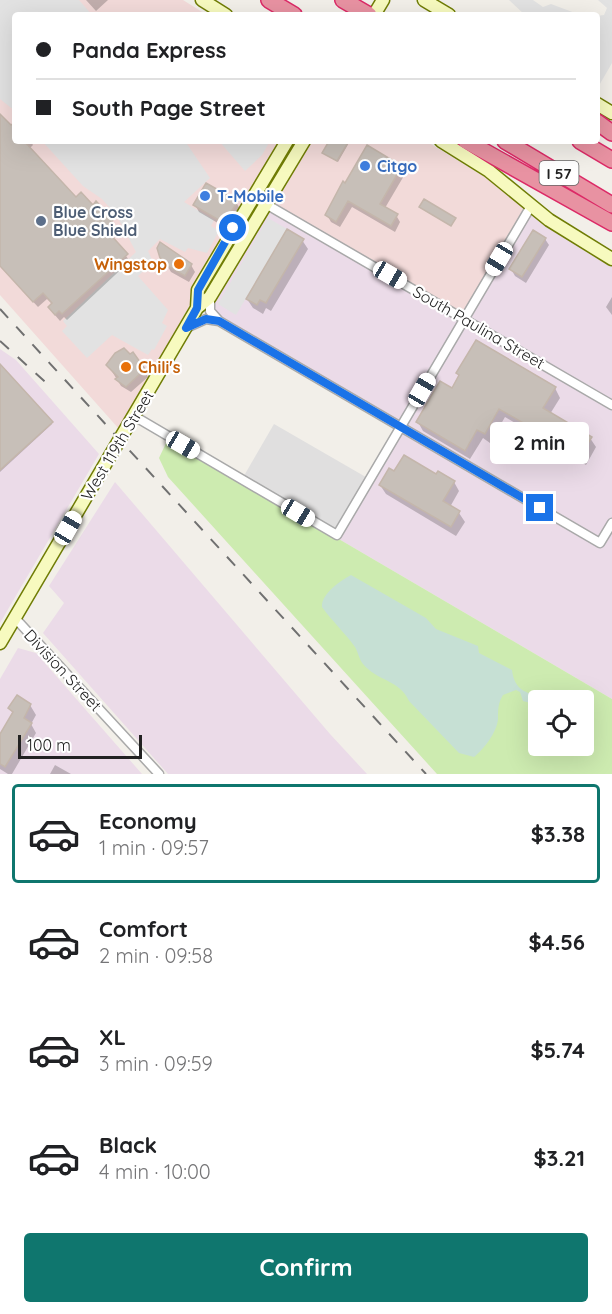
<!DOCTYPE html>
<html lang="en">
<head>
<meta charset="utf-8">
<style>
  :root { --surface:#fff; --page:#f6f6f6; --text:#202124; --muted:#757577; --line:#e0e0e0; --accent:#0f766e }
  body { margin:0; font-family:Quicksand,sans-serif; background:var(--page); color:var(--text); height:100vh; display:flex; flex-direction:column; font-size:22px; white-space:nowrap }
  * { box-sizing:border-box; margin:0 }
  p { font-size:20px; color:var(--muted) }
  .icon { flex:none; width:33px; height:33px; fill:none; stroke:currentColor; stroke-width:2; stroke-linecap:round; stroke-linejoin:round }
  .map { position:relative; height:774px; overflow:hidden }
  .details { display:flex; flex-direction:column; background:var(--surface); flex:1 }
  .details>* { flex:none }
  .guide { position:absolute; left:12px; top:12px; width:588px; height:132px; border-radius:6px; box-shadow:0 6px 24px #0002; display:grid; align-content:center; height:132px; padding:0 24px; background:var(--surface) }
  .controls { position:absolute; left:528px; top:690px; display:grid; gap:12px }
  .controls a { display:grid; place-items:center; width:66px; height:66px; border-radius:6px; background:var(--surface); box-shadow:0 6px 24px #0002; font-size:30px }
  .scale { position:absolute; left:18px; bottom:15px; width:124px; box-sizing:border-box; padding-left:6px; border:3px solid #222; border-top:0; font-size:16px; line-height:21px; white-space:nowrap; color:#222; -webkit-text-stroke:4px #fff; paint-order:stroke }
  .end { position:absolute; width:27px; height:27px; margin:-14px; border:8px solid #1a73e8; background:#fff; box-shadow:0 0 0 3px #fff }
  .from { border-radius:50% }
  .bubble { position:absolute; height:42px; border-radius:6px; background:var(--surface); box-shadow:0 6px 24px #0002; font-size:20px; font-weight:700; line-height:42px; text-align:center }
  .car { position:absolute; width:18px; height:36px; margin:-18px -9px; border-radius:8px; box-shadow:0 0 4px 2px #0007; background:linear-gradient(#fff 24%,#345 0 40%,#fff 0 76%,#345 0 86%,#fff 0) }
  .guide b { display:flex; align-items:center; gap:21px; height:57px; font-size:22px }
  .guide b+b { border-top:2px solid var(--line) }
  .guide i { width:15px; height:15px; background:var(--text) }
  ul { padding:10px 0 0; list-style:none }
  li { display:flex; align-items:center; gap:18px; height:99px; margin:0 12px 9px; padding:0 12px; border:3px solid transparent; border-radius:6px }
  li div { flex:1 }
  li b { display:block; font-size:22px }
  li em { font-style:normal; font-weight:700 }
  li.selected { border-color:var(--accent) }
  li>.icon { width:54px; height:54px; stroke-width:1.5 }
  .action { display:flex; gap:12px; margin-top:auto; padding:12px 24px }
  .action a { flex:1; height:69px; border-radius:6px; background:var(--accent); color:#fff; font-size:24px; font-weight:700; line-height:69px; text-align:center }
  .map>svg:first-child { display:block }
</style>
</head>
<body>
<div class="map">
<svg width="612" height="774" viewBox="0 0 612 774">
  <rect width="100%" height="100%" fill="#f2efe9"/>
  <path fill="#e0dfdf" d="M274 424 371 480 337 538 241 481Z"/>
  <path fill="#f2dad9" d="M0 0H183L207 15H15V141H284L119 429 0 295Z
    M312 141H426L496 184 529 212 465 319 271 205Z"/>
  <path fill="#ebdbe8" d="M271 205 465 319 529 212 556 232 612 265V699L337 538 403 425 209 312Z
    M0 349 16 360 99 454 0 623Z
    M115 482 330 734 367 774H168L43 633 64 603 49 586Z
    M18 648 36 653 142 774H0V679Z"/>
  <path fill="#cdebb0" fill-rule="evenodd" d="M168 439 612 699V774H437L168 477 159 458ZM538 700H584V746H538Z"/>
  <path fill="#c6e0d4" d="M351 575 426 618 436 629 478 646 479 653 512 670C516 706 553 690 575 700H538V705L523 701 520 692 516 690 503 695C498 703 498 710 498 719 497 732 484 749 474 757L459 753 409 701C400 680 377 681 363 664 359 659 358 652 355 647 345 633 332 621 322 607 321 594 340 581 351 575Z"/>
  <path fill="#e2e2e2" d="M0 0H79L92 15H15V111L0 99Z
    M509 0H533L543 7 551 4 575 13 596 15H525Z
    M598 0H612V63L597 89V16L604 15 607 8Z
    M42 141H185L210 178 184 202 214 220 211 226 219 231 207 253 188 248 185 252 160 239 148 251 153 262 138 276 168 310 162 323 167 326 154 350 152 349 148 355 112 335 87 358 62 331 67 326 63 321 136 252 117 216 102 199 83 186Z
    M219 141H270L262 155 245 171Z
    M268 218 287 229 236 315 218 304Z"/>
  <path fill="#0003" d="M86 0H108L96 11Z
    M0 116 11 128 15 124V141H30L33 145 29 149 75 199 93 207 96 204 112 221 116 228 112 232 115 237 112 239 130 261 67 320 64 317 60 321 54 314 50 308 53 305 47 299 38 307 0 266Z
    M331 141H350L338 162 325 154Z
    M401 167 405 174 385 208 396 215 400 222 395 232 352 207 340 227 331 222 327 215 346 185Z
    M236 202 240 209 228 229 199 212 195 205Z
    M545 239 549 245 526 283 515 276 511 269Z
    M302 240 308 249 271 311 266 308 263 314 253 308 247 299Z
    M162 257 191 265 195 272 189 282 171 272Z
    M612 297V315L606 307Z
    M108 365 144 370 148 377 131 392 121 386Z
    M0 366 52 424 0 472Z
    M458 373 555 388 560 398 550 414 590 438 596 447 586 465 505 417 490 443 483 438 470 459 423 431 418 422 452 390 460 377Z
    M395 473 437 476 454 482 459 491 450 507 459 513 465 522 456 536 386 494 380 485Z
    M17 697 30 705 36 715 31 724 36 733 12 774H8L0 769V737L13 714 10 708Z
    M55 765 71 774H50Z"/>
  <path fill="#c7bfb8" stroke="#c4b6ab" stroke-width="1.5" d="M0 114 11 125 15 122V141H24L76 197 81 192 93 205 96 201 113 220 108 225 112 230 109 233 128 254 62 314 59 311 55 315 48 307 52 303 43 293 33 302 0 266Z
    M329 141H349L337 161 322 153Z
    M367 145 402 166 380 204 398 214 391 226 348 201 336 222 325 215 343 181 345 183Z
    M206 183 238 201 224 223 193 205Z
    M424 199 456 218 451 226 419 207Z
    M287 229 304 239 266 303 260 300 257 305 246 299Z
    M533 230 546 238 522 277 509 269Z
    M160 242 192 264 185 276 166 265 168 262 160 258 157 248Z
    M476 340 556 387 543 408 592 437 580 456 499 409 485 434 477 430 465 451 416 422 440 381 452 388 459 375 456 373Z
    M124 348 130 354 133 352 145 369 126 387 115 379 118 377 106 365 115 353Z
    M0 364 53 422 0 470Z
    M404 455 436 474 438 471 455 481 443 501 460 511 451 527 379 485 389 468 394 471Z
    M17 695 31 704 24 718 32 723 5 767 0 764V734L13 712 8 708Z"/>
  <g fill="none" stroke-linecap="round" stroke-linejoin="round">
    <g stroke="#a9a9a9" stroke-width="11">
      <path id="street" d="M252 196 612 405
        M210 297V311L219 321 600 543 612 523
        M186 328 206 319 219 321
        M134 416 337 535 531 206
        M15 618 159 774"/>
    </g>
    <g stroke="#707d05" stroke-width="15">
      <path id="secondary" d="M202 0 226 15
        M424 0 449 15
        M374 15 383 0
        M597 104 612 113
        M441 141 489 171 549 220 612 259
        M197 308 198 290 287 141
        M0 643 197 308 210 297 304 141"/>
    </g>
    <g stroke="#dc2a67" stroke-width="18">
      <path id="highway" d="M269 0 294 15
        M343 0 369 15
        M597 122 612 133
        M466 141 612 223
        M505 141 612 205
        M580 141 612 160"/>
    </g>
    <use href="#street" stroke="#fff" stroke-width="8"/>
    <use href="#secondary" stroke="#f7fabf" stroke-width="12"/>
    <use href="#highway" stroke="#e892a2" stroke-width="15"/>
    <path stroke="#707070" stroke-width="2" stroke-dasharray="12 12" stroke-linecap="butt" d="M0 309 426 774
      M0 341 52 388"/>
  </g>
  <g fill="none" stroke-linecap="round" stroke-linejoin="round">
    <path stroke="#1a73e8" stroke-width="8" d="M233 228 198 290 197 308 186 328 206 319 219 321 540 508"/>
  </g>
  <g fill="#3f7fe0" stroke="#fff" stroke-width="2">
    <circle cx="365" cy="166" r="6"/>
    <circle cx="205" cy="196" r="6"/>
  </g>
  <circle fill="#5c6f8a" stroke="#fff" stroke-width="2" cx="41" cy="221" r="6"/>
  <g fill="#e8710a" stroke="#fff" stroke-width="2">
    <circle cx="179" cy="264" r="6"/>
    <circle cx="126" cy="367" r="6"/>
  </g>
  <g text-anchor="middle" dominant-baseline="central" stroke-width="4.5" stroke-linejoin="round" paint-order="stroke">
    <rect fill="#fff" stroke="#646464" stroke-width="1.5" x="539.5" y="161" width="39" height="24" rx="4.5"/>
    <g font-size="15" font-weight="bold" fill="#222">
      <text x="559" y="173">I 57</text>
    </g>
    <g font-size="16" font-weight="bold" fill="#366cbe" stroke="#fff" text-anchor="start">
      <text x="377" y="166">Citgo</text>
      <text x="217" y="196">T-Mobile</text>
    </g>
    <g font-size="16" font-weight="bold" fill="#4e5e75" stroke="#fff" text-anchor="start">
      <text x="53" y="212">Blue Cross<tspan x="53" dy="18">Blue Shield</tspan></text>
    </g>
    <g font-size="16" font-weight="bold" fill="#c56008" stroke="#fff" text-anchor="end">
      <text x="167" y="264">Wingstop</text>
      <text x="138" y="367" text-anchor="start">Chili's</text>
    </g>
    <g font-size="16" fill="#222" stroke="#fff">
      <text transform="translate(479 327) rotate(30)">South Paulina Street</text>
      <text transform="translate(117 445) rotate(-59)">West 119th Street</text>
      <text transform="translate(63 670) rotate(47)">Division Street</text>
    </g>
  </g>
</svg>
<div class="controls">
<a><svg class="icon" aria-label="locate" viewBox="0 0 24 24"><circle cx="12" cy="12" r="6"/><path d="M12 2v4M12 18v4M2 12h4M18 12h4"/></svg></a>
</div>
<div class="scale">100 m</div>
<i class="end from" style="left:233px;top:228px"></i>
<i class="end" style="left:540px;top:508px"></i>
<div class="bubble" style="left:490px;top:422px;width:99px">2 min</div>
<i class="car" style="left:499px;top:259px;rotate:211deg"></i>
<i class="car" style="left:390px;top:275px;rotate:120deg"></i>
<i class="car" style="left:422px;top:390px;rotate:30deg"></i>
<i class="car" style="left:183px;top:445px;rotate:120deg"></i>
<i class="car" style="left:298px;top:513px;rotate:121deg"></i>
<i class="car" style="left:68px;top:528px;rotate:30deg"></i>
<div class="guide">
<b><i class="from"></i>Panda Express</b>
<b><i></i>South Page Street</b>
</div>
</div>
<section class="details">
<ul>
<li class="selected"><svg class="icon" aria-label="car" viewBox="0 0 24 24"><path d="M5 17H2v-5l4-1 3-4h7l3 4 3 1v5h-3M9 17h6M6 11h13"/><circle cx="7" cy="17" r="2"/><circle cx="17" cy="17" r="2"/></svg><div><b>Economy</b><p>1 min · 09:57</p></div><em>$3.38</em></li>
<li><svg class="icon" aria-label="car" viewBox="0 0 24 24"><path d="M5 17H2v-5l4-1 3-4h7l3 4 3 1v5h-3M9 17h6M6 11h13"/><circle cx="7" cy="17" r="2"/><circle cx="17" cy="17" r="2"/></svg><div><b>Comfort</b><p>2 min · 09:58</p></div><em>$4.56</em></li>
<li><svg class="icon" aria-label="car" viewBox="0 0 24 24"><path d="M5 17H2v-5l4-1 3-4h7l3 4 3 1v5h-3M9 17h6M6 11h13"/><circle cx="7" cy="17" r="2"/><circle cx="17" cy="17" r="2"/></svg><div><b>XL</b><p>3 min · 09:59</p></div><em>$5.74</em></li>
<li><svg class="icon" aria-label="car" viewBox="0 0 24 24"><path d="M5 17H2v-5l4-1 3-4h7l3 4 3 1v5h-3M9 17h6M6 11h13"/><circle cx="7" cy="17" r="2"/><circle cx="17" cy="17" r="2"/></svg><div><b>Black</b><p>4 min · 10:00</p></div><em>$3.21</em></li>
</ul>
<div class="action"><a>Confirm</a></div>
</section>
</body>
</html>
